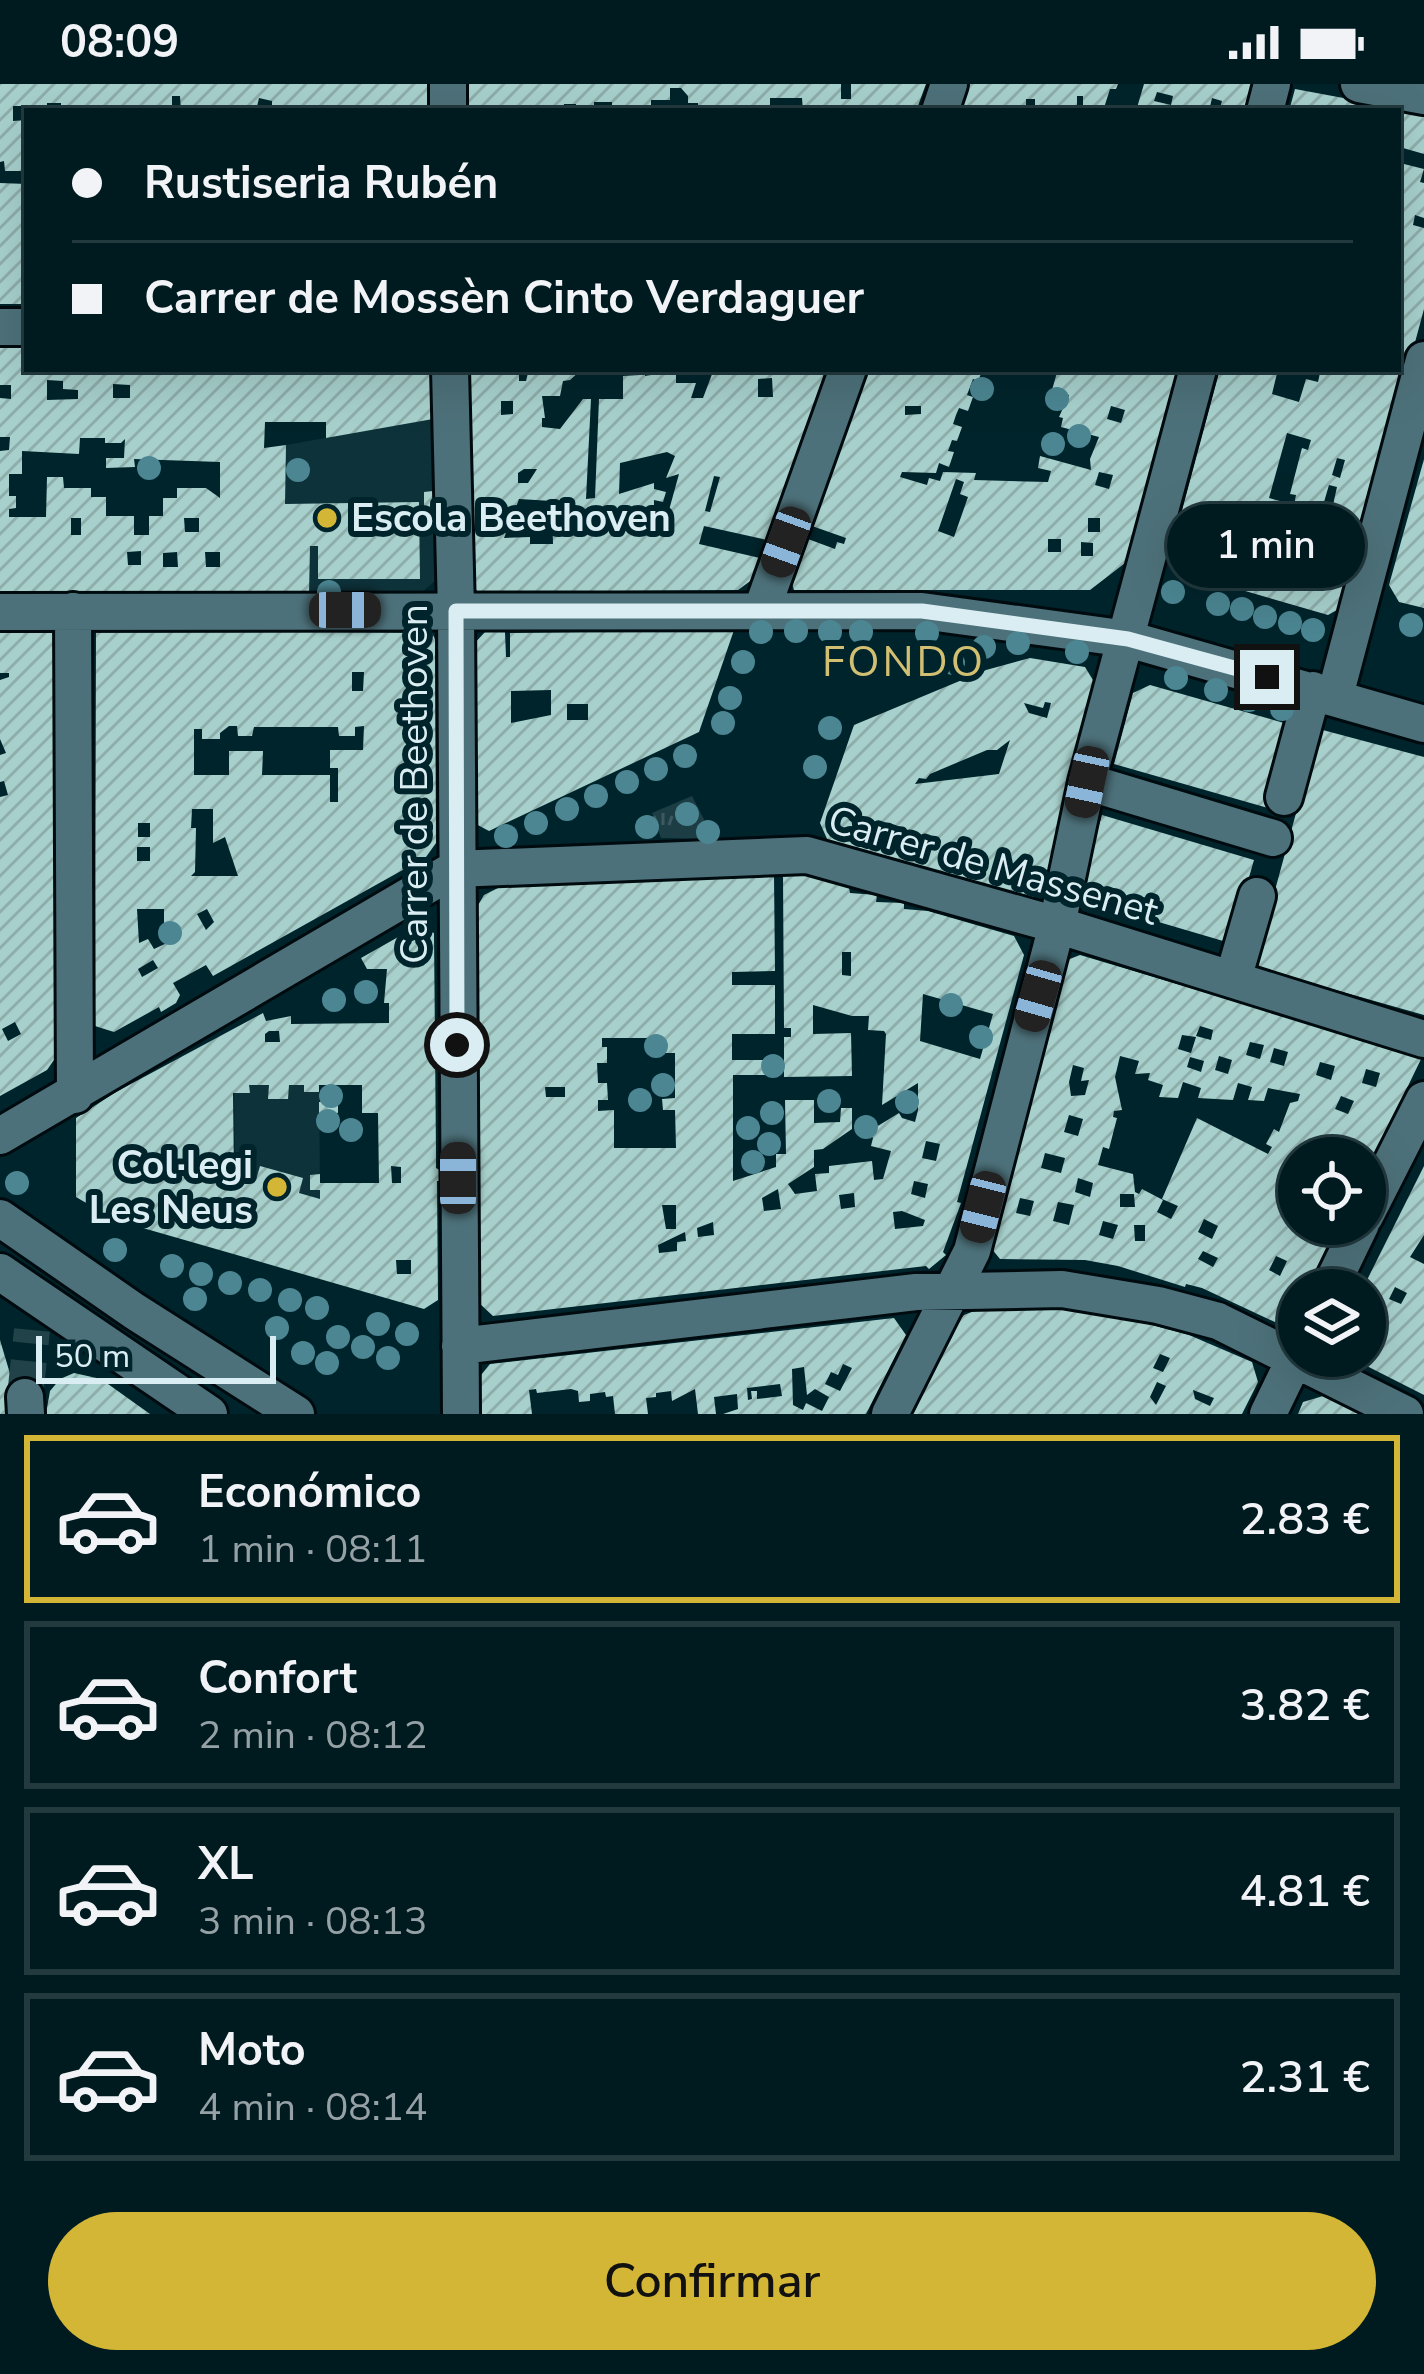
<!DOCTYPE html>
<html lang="es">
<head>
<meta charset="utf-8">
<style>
  :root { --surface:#001b20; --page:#0e282d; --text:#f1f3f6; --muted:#95a1a5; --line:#22393e; --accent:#d3b635 }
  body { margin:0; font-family:"Nunito Sans",sans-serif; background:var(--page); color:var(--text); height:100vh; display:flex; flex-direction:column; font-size:45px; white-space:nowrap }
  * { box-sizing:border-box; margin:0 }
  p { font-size:39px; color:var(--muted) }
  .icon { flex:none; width:66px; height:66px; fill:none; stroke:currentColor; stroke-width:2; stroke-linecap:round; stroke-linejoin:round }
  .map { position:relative; height:1330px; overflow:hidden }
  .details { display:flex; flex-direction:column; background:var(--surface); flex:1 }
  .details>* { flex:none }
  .banner { position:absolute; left:24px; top:24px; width:1377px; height:264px; border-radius:0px; box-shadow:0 12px 48px #0002,0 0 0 3px var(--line); display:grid; align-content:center; height:264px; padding:0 48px; background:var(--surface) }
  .buttons { position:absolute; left:1278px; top:1053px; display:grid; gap:24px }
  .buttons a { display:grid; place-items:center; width:108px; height:108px; border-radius:50%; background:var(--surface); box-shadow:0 12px 48px #0002,0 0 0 3px var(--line); font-size:60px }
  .scale { position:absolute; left:36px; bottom:30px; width:240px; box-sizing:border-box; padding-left:12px; border:6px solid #daedf2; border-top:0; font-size:33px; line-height:42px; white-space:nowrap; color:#daedf2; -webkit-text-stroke:9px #00242b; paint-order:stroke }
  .end { position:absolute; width:54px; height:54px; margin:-27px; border:15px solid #daedf2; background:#111; box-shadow:0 0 0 6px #111 }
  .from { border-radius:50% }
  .bubble { position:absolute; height:84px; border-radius:42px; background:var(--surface); box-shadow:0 12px 48px #0002,0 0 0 3px var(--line); font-size:39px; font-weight:600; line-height:84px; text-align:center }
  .car { position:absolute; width:36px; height:72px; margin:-36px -18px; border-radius:15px; box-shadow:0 0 9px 3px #0007; background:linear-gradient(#222 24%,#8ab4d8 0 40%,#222 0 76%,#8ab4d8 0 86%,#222 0) }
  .banner b { display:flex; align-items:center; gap:42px; height:114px; font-size:45px }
  .banner b+b { border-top:3px solid var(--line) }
  .banner i { width:30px; height:30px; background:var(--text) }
  ul { padding:21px 0 0; list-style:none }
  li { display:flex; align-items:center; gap:36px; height:168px; margin:0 24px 18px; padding:0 24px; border:6px solid var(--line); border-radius:0px }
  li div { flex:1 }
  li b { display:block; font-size:45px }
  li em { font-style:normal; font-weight:600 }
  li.current { border-color:var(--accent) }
  li>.icon { width:108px; height:108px; stroke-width:1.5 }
  .button { display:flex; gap:24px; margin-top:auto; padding:24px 48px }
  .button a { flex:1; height:138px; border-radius:72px; background:var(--accent); color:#111; font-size:48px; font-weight:600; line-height:138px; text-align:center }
  .status { display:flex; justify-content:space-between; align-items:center; height:84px; padding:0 60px; background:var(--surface); direction:ltr }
  .status svg { height:33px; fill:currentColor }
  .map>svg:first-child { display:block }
</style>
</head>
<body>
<div class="status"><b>08:09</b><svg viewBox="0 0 49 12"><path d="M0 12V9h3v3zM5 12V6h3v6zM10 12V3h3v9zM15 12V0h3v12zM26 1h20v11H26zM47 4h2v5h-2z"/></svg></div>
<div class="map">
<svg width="1424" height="1330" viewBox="0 0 1424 1330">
  <defs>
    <pattern id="park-tufts" width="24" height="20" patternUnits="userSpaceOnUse" patternTransform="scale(3)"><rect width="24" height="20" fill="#1c3d44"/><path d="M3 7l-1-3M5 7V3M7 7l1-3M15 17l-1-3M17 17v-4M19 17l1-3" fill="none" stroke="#3c595f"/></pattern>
    <pattern id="building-hatch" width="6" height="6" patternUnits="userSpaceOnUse" patternTransform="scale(3)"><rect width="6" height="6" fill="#a7d0cc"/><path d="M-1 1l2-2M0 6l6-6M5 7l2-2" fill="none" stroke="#8eaeab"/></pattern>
  </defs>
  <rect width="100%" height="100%" fill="#00242b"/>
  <path fill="#0e323a" d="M432 335 435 497 421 509H220L286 361Z
    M234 1001H319L321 1195 236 1170Z"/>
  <path fill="url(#park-tufts)" d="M692 712 714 755 661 754 652 729Z"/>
  <path fill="url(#building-hatch)" fill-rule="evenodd" d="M0 0H430V27H272V17L259 14 256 27 218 24V27H181L180 12H172V27H61V19H47V27H32V22H13V37L27 36V77H23L24 87H5L4 77 0 78Z
    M468 0H841V15H851V0H926L916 27H803L802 14H770V27H698V19H688V12L681 4H670V16H651V27H612V18H594V25L582 26H576V20H564L563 26 469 27Z
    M966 0H1118L1116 5H1110L1103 27H1095V22H1083V12H1077V27H1035V15H1026V27H957Z
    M1144 0H1256L1249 27H1219L1222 17 1212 14 1209 27H1136ZM1157 8 1173 12 1171 21 1154 17Z
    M1295 5 1424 29V70L1403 64 1400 79 1424 85 1420 98 1424 99V134L1415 131 1413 141 1424 144V225L1344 522 1328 531 1183 489 1170 471 1220 285H1278L1272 310 1299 318 1306 295 1318 298 1320 289 1311 285H1398V27H1289ZM1287 349 1311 356 1308 366 1302 364 1290 410 1296 411 1294 421 1269 414ZM1337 374 1345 376 1340 394 1332 391ZM1329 401 1337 403 1333 421 1324 418ZM1257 436 1286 442 1284 450 1255 445Z
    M0 99 27 100V220H0Z
    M0 257 27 258V285H432L433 335 326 354V338H265L264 364 286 361 285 420 419 418 420 495H318V462H310L309 510H9L0 513V367L9 366 10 353H0V314L11 315V301H0ZM47 296 63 297V305L78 306V315L47 316ZM113 300 130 301V314H113ZM80 354H105V359H121L125 355 124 374H106V384L135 383 134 375 220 378V414L206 404H177V414H163V432H149V451H134V432H106V413H91V404H64L63 393H47L46 433H9V425L16 424V412H9V390H22V367L79 370ZM71 434H81V451H71ZM184 434H199V448H185ZM141 467V481H128L127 468ZM177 468 178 483H163V469ZM205 468H220V483H206Z
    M470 285H519V297H526L529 285H582L570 296 563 297 560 312H542L545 334H542V343L560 345 583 315H591L586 415 595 414 599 315H623V292L640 291V285H645V292L676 287V299H696L691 314H703L714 285H826L767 456 704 442 699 460 760 474 753 495 738 506 478 508 472 502ZM772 294 773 313H758V295ZM501 317H513V330L501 331ZM667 368 675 372 666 394 679 390 666 437 654 433V416L663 418 666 408 654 405V399L619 410 620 379ZM524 385H537L528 399H518V389ZM714 392 720 393 710 428 705 427ZM519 415 552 417 553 460H530V453L504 454 511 436H501V426H515Z
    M867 285H983L978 297 973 295 967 311 973 313 968 327 959 324 956 331 953 340 962 343 957 357 952 356 948 367 954 368 949 383 939 379 936 389 902 388 900 393 927 401 929 394 940 397 943 388 976 389 974 396 1048 398 1051 387 1038 384 1040 372 1091 386 1090 375 1099 353 1061 343 1063 334 1059 333 1069 311 1052 306 1058 285H1180L1129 476 1090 506H794L792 500 808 455 835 465 837 458 844 460 846 454 812 442ZM905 322H921V330L905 331ZM1111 322 1125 326 1121 339 1107 335ZM1099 388 1113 391 1109 405 1095 401ZM956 395 964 398 960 410 968 413 954 453 938 447ZM1088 434H1100V448H1088ZM1048 455H1061V468H1048ZM1081 458 1093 459V472H1081Z
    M1424 375V524L1399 518 1389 501Z
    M433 407 434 423H424V408Z
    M129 542H136V546L432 549 435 555 436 759 426 773 213 892 206 881 173 899 180 911 176 919 161 928 159 923 114 948 95 942 96 546H126ZM352 588H364L363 607H352ZM229 642H237L238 652H252L254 643H338L339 652H355V643L364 642 363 666H330V684H338V718H330V691H262L263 667H229V691H194V645H202V655H220V649ZM192 725H213V759L225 753 238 792H191L195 788 196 744H191ZM138 739H150V753H138ZM137 763H150V777H137ZM137 825H164V847L173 841 180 853 154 865 148 855 139 859ZM207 825 214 838 206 846 197 830ZM153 876 158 884 142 893 138 885Z
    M734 546 699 648 489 747 474 739 472 562 485 548H505L506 573H510V549ZM551 606V631L511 639V607ZM567 620H588V636H567Z
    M0 549H57L56 973 47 986 0 1012V713L8 711 4 697 0 698V671L6 669 0 655V596L9 593V589H0ZM15 938 21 950 8 957 2 945Z
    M1030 574 1085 583 1096 601 1044 807 1023 818 1007 810 828 757 820 739 854 641 986 586ZM1045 618 1051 619 1047 634 1029 629 1024 619 1043 624ZM1010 656 999 690 915 700 919 694 926 695 930 690 987 666H997Z
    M1150 601 1291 641 1268 724 1114 680 1133 609Z
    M1319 645 1424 673V931L1254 883Z
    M1102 731 1254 776 1230 859 1077 814Z
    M815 789 848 798 850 809 877 811 876 818 904 819V825L928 827 1014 852 1024 871 957 1118 961 1119 943 1168 946 1171 929 1185 926 1182 493 1232 478 1218 474 828 484 811 518 794 774 792 775 887 732 888V901H775V950H732V976H769L770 991H733V1097L776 1083V1070H786L785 1016H814V1039L840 1038 841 1024H852V1045L823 1065 814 1066V1083L788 1100 795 1110 817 1107 815 1090 829 1089V1082L872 1077 874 1096 883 1095 891 1067 871 1062 873 1054 868 1048 899 1029 902 1034 915 1038 918 1026V999L882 1021 886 950 884 947 868 946 869 932H852L813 921V950L851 949 852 992 784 993V953H791V944H784L783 792ZM842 868H851V892L842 891ZM923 910 993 930 980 975 920 957ZM602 954H662V969H675V1014L662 1015 663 1026H675L676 1064H614V1026L598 1027V1016H608L607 999H598L597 979H607V963H602ZM545 1003H565V1013H546ZM926 1057 940 1060 936 1077 922 1074ZM914 1097 928 1100 925 1114 911 1110ZM778 1105 781 1125 764 1127 762 1114ZM854 1109 855 1123 841 1125 839 1111ZM662 1121H676V1145H666ZM902 1127 925 1136 923 1142 895 1145 893 1128ZM713 1138 714 1151 698 1153 697 1144ZM685 1148 686 1157 677 1158V1167L659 1169 658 1161Z
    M407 842H419L434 849 436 1069V1084L441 1087 440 1097H437L438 1216 424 1225 115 1136 76 1113V1034L116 1008 263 929 266 937 291 932V940L389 939V919H384L387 885H367L361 874 407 848ZM269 947H279L280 958H265V950ZM249 1001H269L268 1015H288L289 1001H304V1008H319V1001H362V1029H378L379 1099H320V1090L310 1091V1106H320V1115L299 1109 303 1094 260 1082 256 1096 234 1090 233 1009H250ZM391 1082 401 1083V1099H392ZM396 1176H411V1190H397Z
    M1080 871 1422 973 1369 1083V1094L1365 1092V1074H1325L1327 1071 1318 1066 1314 1074H1299V1140H1344L1319 1189 1307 1206H1299V1221L1293 1233 1277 1239 1202 1204 1186 1200 1185 1203 1118 1182 1085 1176 1000 1175 987 1159 1062 878ZM1200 942 1213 946 1211 956 1196 952ZM1182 951 1196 953 1191 969 1178 965ZM1250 958 1264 961 1260 975 1246 971ZM1274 964 1288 968 1284 982 1270 978ZM1120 972 1139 977 1135 990 1150 989 1148 996 1163 1001 1159 1013 1178 1014 1183 998 1201 1004 1198 1014 1233 1016 1238 999 1252 1003 1248 1016 1264 1017 1268 1004 1300 1010 1298 1017 1290 1019 1279 1048 1274 1045 1266 1060 1272 1063 1268 1070 1197 1034 1162 1115 1178 1122 1171 1135 1157 1128 1163 1116 1142 1105 1139 1110 1135 1108 1133 1090 1098 1081 1103 1063 1109 1065 1117 1034 1113 1033 1114 1027 1122 1026 1115 993ZM1219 972 1232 976 1228 990 1215 986ZM1190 973 1204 977 1201 988 1187 983ZM1320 978 1335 982 1331 996 1316 991ZM1073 981 1084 984 1081 997 1089 996 1085 1011 1071 1012 1069 998ZM1366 985 1380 989 1376 1003 1362 999ZM1341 1012 1354 1017 1348 1030 1335 1025ZM1069 1031 1083 1035 1078 1052 1064 1048ZM1045 1069 1065 1074 1061 1089 1041 1084ZM1078 1094 1093 1099 1090 1113 1075 1108ZM1120 1110H1134L1135 1123H1120ZM1020 1114 1034 1117 1030 1132 1016 1129ZM1058 1118 1074 1121 1069 1141 1053 1137ZM1204 1135 1218 1142 1212 1155 1198 1148ZM1103 1137 1118 1141 1113 1155 1099 1151ZM1134 1141H1145V1157H1135ZM1203 1167 1218 1174 1213 1183 1198 1175ZM1276 1172 1287 1177 1280 1192 1269 1186Z
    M338 1017V1029H319V1018Z
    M1424 1082V1151L1410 1173 1424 1180V1311L1347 1272H1365V1206H1362ZM1395 1203 1407 1209 1401 1220 1389 1215Z
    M1036 1222 1111 1230 1189 1251 1252 1278 1258 1298 1242 1330H909L950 1247 964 1231 982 1224ZM1160 1270 1170 1274 1163 1288 1153 1284ZM1157 1298 1166 1302 1156 1321 1150 1313ZM1193 1306 1214 1314 1210 1322 1195 1315Z
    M894 1234 906 1251 866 1330H723L738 1325 737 1310 714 1313 716 1330H698L695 1305 672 1317 671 1307 656 1309V1313L646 1314 648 1330H615L613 1312 606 1313 605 1308 590 1310V1317L579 1318 578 1307 571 1305 537 1309 536 1305 529 1306 532 1330H480L479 1325 477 1296 490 1280ZM843 1280 852 1284 840 1307 825 1300 831 1288 838 1291ZM804 1283 807 1311 815 1305 829 1313 822 1327 806 1319 803 1326 793 1321 792 1285ZM780 1300 782 1312 757 1315V1307H751L752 1315 748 1316 747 1304Z
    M0 1256 11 1293 12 1330H0Z
    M74 1289 101 1295 150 1330H46L50 1307 60 1295Z
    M1323 1312 1340 1320 1359 1330H1298L1303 1318Z"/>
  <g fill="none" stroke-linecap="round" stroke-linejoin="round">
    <path stroke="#214249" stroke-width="36" stroke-dasharray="36 18" stroke-linecap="butt" d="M25 1313 32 1246"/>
    <g stroke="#000b0f" stroke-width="42">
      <path id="minor" d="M448 0V27
        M1359 0 1424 12
        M940 27 949 0
        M1265 27 1272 0
        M0 243H27
        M450 285 456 527 461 1330
        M73 527 75 1011
        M0 528 922 527 1128 555 1424 640
        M761 528 848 285
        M1335 612 1424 276
        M1087 698 1273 754
        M1284 713 1313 606
        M1233 895 1257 812
        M0 1052 455 785 807 771 1057 841 1424 955
        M1365 1132 1424 1016
        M0 1134 134 1227 296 1330
        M0 1188 209 1330
        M1329 1206 1361 1140
        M460 1262 916 1208 1062 1205 1158 1221 1218 1237 1405 1330
        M25 1313 26 1330
        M890 1330 972 1167 1057 841 1087 698 1198 285
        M1268 1330 1299 1266"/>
    </g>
    <use href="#minor" stroke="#4d717a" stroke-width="36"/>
  </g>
  <g fill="#4b8692">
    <circle cx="982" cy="305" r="12"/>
    <circle cx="1057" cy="315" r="12"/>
    <circle cx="1079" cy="352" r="12"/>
    <circle cx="1053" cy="360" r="12"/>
    <circle cx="149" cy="384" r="12"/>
    <circle cx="298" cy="386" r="12"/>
    <circle cx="329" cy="508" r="12"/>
    <circle cx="1173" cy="508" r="12"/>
    <circle cx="1218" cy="520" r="12"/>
    <circle cx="1242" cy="525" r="12"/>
    <circle cx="1265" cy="533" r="12"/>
    <circle cx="1290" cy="539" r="12"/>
    <circle cx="1411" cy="541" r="12"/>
    <circle cx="1313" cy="546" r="12"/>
    <circle cx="796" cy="547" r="12"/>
    <circle cx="761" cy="548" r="12"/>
    <circle cx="830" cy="548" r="12"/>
    <circle cx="861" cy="548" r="12"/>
    <circle cx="927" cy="549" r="12"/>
    <circle cx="1018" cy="559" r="12"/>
    <circle cx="984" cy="563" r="12"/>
    <circle cx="1077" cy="568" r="12"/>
    <circle cx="743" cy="578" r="12"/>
    <circle cx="953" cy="579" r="12"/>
    <circle cx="1176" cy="594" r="12"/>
    <circle cx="1216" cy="606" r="12"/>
    <circle cx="730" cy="614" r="12"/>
    <circle cx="1249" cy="616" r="12"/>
    <circle cx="1282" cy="625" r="12"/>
    <circle cx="723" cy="639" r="12"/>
    <circle cx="830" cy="644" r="12"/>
    <circle cx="685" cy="672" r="12"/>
    <circle cx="815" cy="683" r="12"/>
    <circle cx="656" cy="685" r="12"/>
    <circle cx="627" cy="698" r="12"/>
    <circle cx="596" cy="712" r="12"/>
    <circle cx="567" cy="725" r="12"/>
    <circle cx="687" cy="730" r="12"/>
    <circle cx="536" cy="739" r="12"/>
    <circle cx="647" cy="743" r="12"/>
    <circle cx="708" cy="748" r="12"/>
    <circle cx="506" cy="752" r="12"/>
    <circle cx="170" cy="849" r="12"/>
    <circle cx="366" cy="908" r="12"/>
    <circle cx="334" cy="916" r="12"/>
    <circle cx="951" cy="921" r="12"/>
    <circle cx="981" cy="953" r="12"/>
    <circle cx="656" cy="962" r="12"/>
    <circle cx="773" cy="982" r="12"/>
    <circle cx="663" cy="1001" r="12"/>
    <circle cx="331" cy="1012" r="12"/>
    <circle cx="640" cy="1016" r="12"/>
    <circle cx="829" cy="1017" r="12"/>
    <circle cx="907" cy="1018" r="12"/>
    <circle cx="772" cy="1029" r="12"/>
    <circle cx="328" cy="1037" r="12"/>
    <circle cx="866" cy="1043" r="12"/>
    <circle cx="748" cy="1044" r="12"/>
    <circle cx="351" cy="1046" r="12"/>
    <circle cx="769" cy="1060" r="12"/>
    <circle cx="753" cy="1078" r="12"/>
    <circle cx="17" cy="1099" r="12"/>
    <circle cx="115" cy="1166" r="12"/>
    <circle cx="172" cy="1182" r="12"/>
    <circle cx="201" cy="1190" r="12"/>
    <circle cx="230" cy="1199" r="12"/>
    <circle cx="260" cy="1206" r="12"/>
    <circle cx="195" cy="1215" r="12"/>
    <circle cx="290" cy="1216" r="12"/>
    <circle cx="317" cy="1224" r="12"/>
    <circle cx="378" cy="1240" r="12"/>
    <circle cx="277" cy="1244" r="12"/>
    <circle cx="407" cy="1250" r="12"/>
    <circle cx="338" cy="1253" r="12"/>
    <circle cx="363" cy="1263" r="12"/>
    <circle cx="303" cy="1269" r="12"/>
    <circle cx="388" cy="1274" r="12"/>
    <circle cx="327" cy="1279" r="12"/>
  </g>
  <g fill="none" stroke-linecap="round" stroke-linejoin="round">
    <path stroke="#daedf2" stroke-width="15" d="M457 961 456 527H922L1128 555 1267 593"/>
  </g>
  <g fill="#d3b635" stroke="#00242b" stroke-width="4.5">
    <circle cx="327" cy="434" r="12"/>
    <circle cx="277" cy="1103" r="12"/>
  </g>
  <g text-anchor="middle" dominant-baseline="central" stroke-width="12" stroke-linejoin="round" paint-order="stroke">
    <g font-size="39" font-weight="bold" fill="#daedf2" stroke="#00242b" text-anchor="start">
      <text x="351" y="434">Escola Beethoven</text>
      <text x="253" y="1081" text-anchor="end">Col·legi<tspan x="253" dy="45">Les Neus</tspan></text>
    </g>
    <g font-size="39" fill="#daedf2" stroke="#00242b">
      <text transform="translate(414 700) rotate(-90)">Carrer de Beethoven</text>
      <text transform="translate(993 782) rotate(16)">Carrer de Massenet</text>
    </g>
    <g font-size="42" letter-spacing="3" fill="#d2bf72" stroke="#00242b">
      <text x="904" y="578">FONDO</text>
    </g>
  </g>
</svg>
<div class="buttons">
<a><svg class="icon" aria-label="locate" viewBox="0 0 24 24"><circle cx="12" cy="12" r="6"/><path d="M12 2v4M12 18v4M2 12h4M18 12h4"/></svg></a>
<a><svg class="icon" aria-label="layers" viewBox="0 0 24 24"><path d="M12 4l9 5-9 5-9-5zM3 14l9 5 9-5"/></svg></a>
</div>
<div class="scale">50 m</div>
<i class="end from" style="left:457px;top:961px"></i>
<i class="end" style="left:1267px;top:593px"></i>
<div class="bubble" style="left:1167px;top:420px;width:198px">1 min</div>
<i class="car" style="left:786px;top:458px;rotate:200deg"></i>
<i class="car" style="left:345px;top:526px;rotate:90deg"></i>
<i class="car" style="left:1087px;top:698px;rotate:192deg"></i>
<i class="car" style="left:1038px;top:912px;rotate:196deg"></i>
<i class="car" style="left:458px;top:1094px;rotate:0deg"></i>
<i class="car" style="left:983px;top:1123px;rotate:194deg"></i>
<div class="banner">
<b><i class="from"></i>Rustiseria Rubén</b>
<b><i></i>Carrer de Mossèn Cinto Verdaguer</b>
</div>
</div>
<section class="details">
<ul>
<li class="current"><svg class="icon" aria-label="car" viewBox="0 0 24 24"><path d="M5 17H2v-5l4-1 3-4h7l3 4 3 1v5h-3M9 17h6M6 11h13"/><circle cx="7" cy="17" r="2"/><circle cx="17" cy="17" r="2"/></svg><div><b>Económico</b><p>1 min · 08:11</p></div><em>2.83 €</em></li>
<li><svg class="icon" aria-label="car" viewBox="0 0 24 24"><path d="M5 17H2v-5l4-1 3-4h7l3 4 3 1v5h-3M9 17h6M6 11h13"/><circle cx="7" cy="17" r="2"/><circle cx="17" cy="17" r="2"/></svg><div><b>Confort</b><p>2 min · 08:12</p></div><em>3.82 €</em></li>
<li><svg class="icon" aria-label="car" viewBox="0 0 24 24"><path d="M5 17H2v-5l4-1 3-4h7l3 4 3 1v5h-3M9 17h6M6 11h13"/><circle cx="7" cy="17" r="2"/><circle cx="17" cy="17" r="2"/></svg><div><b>XL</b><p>3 min · 08:13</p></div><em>4.81 €</em></li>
<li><svg class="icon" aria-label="car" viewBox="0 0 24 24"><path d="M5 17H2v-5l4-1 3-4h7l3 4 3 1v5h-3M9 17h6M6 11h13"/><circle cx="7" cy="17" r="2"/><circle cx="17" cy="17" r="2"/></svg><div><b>Moto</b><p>4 min · 08:14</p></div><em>2.31 €</em></li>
</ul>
<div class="button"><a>Confirmar</a></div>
</section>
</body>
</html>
